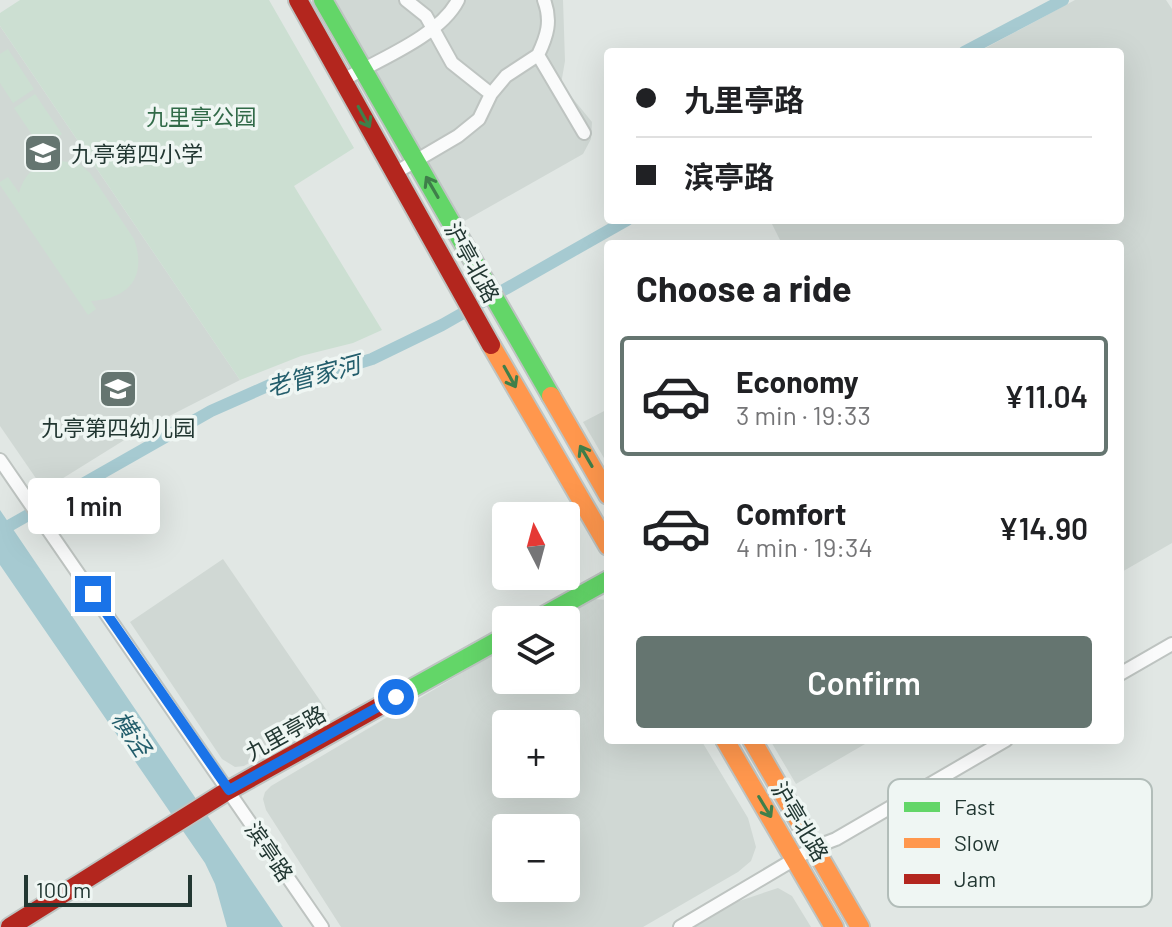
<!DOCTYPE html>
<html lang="en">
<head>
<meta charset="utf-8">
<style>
  :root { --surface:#fff; --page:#f6f6f6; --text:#202124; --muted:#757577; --line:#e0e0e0; --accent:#657570 }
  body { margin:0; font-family:Barlow,"Noto Sans SC",sans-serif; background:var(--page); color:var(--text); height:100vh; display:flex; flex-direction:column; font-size:30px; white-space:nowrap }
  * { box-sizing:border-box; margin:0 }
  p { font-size:26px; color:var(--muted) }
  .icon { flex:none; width:44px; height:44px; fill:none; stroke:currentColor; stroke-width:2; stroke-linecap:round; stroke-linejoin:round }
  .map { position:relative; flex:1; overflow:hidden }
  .details { position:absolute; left:604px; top:240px; width:520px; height:504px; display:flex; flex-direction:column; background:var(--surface); border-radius:8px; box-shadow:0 8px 32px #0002 }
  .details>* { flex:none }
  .guide { position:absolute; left:604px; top:48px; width:520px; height:176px; border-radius:8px; box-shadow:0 8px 32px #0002; display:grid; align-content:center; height:176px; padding:0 32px; background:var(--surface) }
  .needle { width:52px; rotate:354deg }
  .fabs { position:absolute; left:492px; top:502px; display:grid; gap:16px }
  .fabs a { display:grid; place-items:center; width:88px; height:88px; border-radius:8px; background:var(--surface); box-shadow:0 8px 32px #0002; font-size:40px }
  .scale { position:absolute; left:24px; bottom:20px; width:168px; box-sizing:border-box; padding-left:8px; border:4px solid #223732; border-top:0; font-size:22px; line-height:28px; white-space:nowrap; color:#223732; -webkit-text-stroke:6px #eff6f3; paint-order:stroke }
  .end { position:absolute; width:36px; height:36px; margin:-18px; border:10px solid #1a73e8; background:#fff; box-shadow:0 0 0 4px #fff }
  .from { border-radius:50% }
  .bubble { position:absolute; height:56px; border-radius:8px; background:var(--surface); box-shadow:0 8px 32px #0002; font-size:26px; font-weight:600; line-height:56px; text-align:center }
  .guide b { display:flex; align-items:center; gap:28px; height:76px; font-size:30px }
  .guide b+b { border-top:2px solid var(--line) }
  .guide i { width:20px; height:20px; background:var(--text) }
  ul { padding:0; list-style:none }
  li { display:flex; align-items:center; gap:24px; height:120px; margin:0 16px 12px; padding:0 16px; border:4px solid transparent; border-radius:8px }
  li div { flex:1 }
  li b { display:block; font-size:30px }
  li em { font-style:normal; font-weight:600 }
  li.on { border-color:var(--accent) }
  li>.icon { width:72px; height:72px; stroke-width:1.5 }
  h2 { padding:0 32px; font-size:36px; line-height:96px }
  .action { display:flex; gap:16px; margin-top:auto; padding:16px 32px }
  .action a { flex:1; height:92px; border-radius:8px; background:var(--accent); color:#fff; font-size:32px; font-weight:600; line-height:92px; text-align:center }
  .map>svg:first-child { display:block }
</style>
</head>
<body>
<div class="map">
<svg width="1172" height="927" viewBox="0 0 1172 927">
  <rect width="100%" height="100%" fill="#e1e7e4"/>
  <path fill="#d0d8d4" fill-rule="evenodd" d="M332 0H563L565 61 561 84 592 122 591 139 583 154 461 223Z
    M1075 0H1166L1172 9V543L1120 573V244H782L770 220H1120V52H978Z
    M0 26 240 380 134 434 44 490 0 426Z
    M608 409V465L583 422Z
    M223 559 330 715 244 766 235 767 222 759 130 622Z
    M594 599 608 600V740H701L748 818 756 847 751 861 738 872 643 927H341L266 810 263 799 265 792 271 786 506 647V680H566V620H552L582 602ZM506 724H566V784H506ZM506 828H566V888H506Z
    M770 740H872L796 784Z
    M778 888 792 896 811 927H678L697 915Z"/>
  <path fill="#ccdfd2" d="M20 0H269L354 148 294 186 382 330 353 343 301 356 240 380 0 26V13Z
    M8 49 34 89 13 103 0 83V54Z
    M35 94 62 134 41 148 14 108Z
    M55 160 79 164 90 173 134 239C147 276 130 299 91 301L96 309 88 315 0 185V182L8 177 19 193C25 173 35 165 55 160Z"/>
  <path fill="#a6cad1" d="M0 510 283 927H227L215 884 205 863 0 565Z"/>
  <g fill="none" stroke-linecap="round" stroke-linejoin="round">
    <path stroke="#a6cad1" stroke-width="12" d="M964 52 1063 0
      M0 531 211 411 281 380 309 372 346 367 372 359 442 325 627 220"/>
    <g stroke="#bec4c1" stroke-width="16">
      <path id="street" d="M406 0 426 16 452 63 491 94
        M544 0C552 21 547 36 538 55L584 133
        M343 80C378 60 440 36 458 0
        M395 173 458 136 479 119 491 94 506 76 538 55
        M0 460 322 927
        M1120 674 1172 644
        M680 927 815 847 836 839 1006 740"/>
    </g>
    <g stroke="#bec4c2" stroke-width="22">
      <path id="fast" d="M323 0 551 396
        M536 620 608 580
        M407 691 506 636"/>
    </g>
    <g stroke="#bec4c2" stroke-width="22">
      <path id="slow" d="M491 345 608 546
        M551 396 608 495
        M725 740 834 927
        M752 740 860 927"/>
    </g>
    <g stroke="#bec4c2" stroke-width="22">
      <path id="jam" d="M298 0 491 345
        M10 927 224 793 407 691"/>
    </g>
    <use href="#street" stroke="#fafbfb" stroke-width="12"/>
    <use href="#fast" stroke="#63d668" stroke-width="18"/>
    <use href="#slow" stroke="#ff974d" stroke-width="18"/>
    <use href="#jam" stroke="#b3261e" stroke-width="18"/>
  </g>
  <defs><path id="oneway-shaft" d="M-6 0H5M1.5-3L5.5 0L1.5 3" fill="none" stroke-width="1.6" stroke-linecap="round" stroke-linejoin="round" transform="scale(2)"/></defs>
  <g stroke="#3f7f4a">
    <use href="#oneway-shaft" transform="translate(364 117) rotate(61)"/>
    <use href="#oneway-shaft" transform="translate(432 187) rotate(-120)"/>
    <use href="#oneway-shaft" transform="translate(510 377) rotate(61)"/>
    <use href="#oneway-shaft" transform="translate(586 456) rotate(-120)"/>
    <use href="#oneway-shaft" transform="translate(765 807) rotate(59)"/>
  </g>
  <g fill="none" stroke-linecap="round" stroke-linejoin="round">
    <path stroke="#1a73e8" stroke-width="10" d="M93 594 229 790 396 697"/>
  </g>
  <defs>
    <g id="school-square" transform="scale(2)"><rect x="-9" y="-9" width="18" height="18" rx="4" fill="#657570" stroke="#eff6f3"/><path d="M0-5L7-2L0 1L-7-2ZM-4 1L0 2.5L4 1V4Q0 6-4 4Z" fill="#fff"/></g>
  </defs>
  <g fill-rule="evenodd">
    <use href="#school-square" x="43" y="153"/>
    <use href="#school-square" x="118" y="389"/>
  </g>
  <g text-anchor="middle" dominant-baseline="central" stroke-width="7" stroke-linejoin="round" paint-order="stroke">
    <g font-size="22" fill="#316a48" stroke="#eff6f3">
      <text x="201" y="116">九里亭公园</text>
    </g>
    <g font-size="22" fill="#223732" stroke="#eff6f3" text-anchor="start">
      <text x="71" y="153">九亭第四小学</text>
      <text x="118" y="427" text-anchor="middle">九亭第四幼儿园</text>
    </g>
    <g font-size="22" fill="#223732" stroke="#eff6f3">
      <text transform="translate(473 262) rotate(61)">沪亭北路</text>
      <text transform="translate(285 732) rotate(-29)">九里亭路</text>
      <text transform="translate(801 821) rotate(59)">沪亭北路</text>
      <text transform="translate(270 851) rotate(56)">滨亭路</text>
    </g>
    <g font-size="24" font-style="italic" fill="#235e6c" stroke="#eff6f3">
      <text transform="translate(313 375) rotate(-15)">老管家河</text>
      <text transform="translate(132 733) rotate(56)">横泾</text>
    </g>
  </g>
  <rect x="888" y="779" width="264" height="128" rx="12" fill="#eff6f3" stroke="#b2bdb9" stroke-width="2"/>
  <rect x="904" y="802" width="36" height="10" fill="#63d668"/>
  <rect x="904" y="838" width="36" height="10" fill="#ff974d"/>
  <rect x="904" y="874" width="36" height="10" fill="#b3261e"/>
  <g font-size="22" fill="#223732">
    <text x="954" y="815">Fast</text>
    <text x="954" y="851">Slow</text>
    <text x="954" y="887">Jam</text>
  </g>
</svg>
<div class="fabs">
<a><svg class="needle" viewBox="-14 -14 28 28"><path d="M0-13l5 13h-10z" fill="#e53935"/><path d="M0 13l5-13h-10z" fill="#757577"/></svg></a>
<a><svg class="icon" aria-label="layers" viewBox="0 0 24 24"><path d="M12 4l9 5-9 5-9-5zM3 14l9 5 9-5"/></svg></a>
<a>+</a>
<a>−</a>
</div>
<div class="scale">100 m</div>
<i class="end from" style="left:396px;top:697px"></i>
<i class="end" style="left:93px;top:594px"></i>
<div class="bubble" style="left:28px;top:478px;width:132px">1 min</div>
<div class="guide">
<b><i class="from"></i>九里亭路</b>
<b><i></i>滨亭路</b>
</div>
<section class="details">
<h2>Choose a ride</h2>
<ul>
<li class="on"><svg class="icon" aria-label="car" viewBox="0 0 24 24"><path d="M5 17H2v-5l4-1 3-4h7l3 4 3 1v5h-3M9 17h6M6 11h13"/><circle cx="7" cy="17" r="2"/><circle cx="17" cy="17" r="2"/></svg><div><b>Economy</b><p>3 min · 19:33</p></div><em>¥11.04</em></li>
<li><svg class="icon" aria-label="car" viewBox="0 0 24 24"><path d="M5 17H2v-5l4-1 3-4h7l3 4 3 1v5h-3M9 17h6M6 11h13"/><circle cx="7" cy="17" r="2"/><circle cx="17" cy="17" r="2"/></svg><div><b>Comfort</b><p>4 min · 19:34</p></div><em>¥14.90</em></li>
</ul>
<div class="action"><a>Confirm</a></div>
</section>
</div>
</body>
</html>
